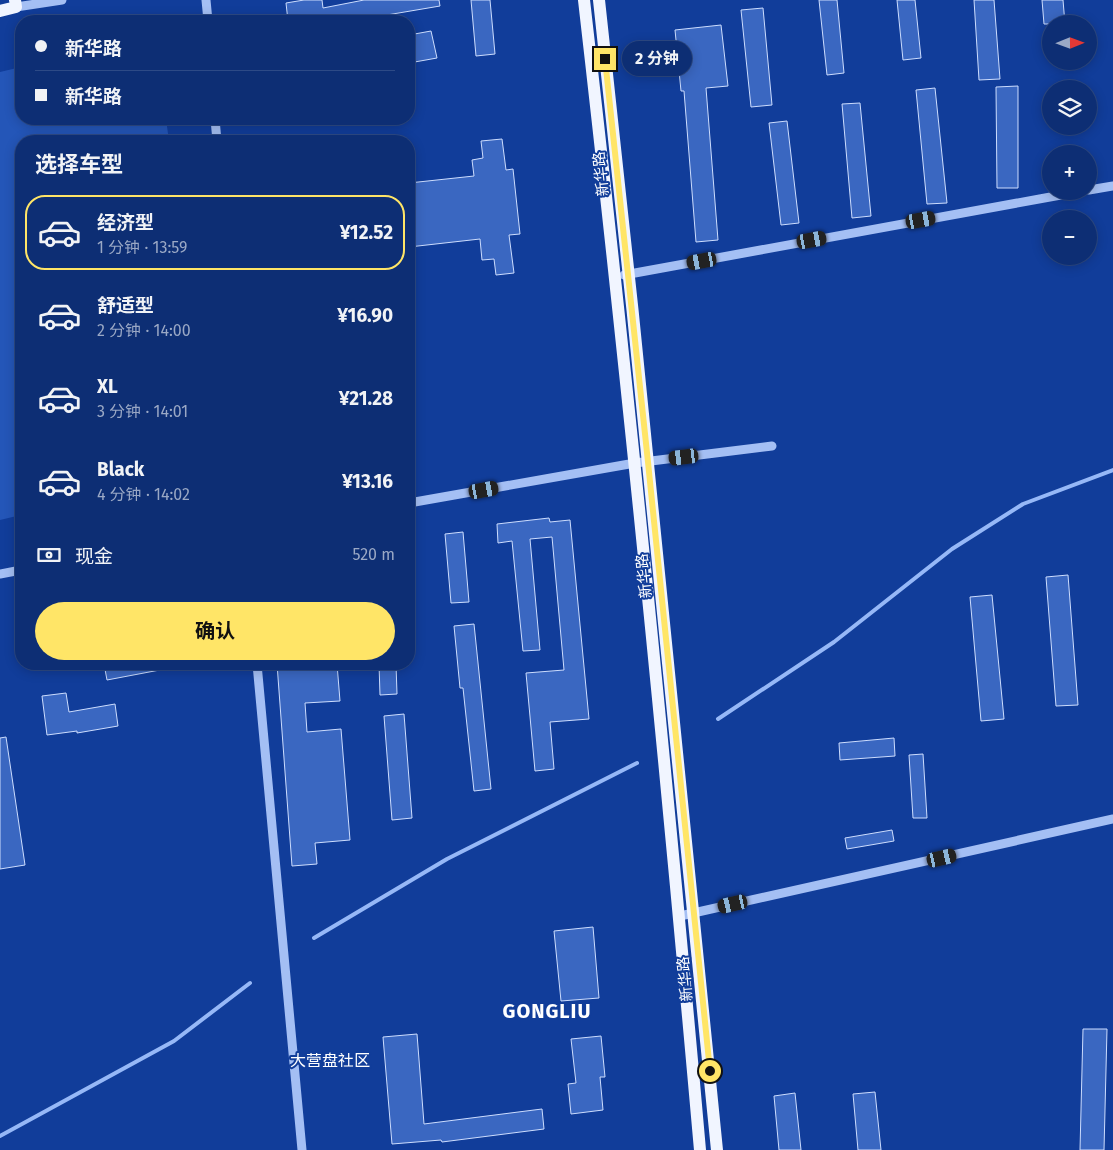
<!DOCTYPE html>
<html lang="zh">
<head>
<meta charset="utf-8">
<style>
  :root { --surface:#0d2e74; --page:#163679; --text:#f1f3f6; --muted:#9aa8c5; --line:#2d4a86; --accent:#ffe567 }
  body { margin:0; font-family:"Fira Sans","Noto Sans SC",sans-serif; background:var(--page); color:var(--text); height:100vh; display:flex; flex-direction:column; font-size:19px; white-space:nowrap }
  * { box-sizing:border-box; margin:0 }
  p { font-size:16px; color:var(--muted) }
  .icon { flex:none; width:28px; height:28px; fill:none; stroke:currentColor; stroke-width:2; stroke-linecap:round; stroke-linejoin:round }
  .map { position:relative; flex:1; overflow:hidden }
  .side { position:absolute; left:15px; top:135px; width:400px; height:535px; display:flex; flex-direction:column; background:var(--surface); border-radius:20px; box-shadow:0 2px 12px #0003,0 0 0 1px var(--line) }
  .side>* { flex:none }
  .banner { position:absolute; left:15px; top:15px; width:400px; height:110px; border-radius:20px; box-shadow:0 2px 12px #0003,0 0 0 1px var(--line); display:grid; align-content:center; height:110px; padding:0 20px; background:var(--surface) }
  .needle { width:32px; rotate:89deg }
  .fabs { position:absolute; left:1042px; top:15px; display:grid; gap:10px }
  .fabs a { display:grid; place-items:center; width:55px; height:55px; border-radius:50%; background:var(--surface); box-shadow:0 2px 12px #0003,0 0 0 1px var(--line); font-size:25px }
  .end { position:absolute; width:22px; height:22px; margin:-11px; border:6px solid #ffe567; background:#111; box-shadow:0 0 0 2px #111 }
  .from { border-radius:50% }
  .bubble { position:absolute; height:35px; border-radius:18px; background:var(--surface); box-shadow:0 2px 12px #0003,0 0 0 1px var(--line); font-size:16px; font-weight:700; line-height:35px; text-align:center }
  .car { position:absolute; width:15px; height:30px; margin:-15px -8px; border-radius:6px; box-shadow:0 0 4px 1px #0007; background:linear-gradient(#222 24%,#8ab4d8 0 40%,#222 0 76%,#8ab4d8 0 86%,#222 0) }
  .banner b { display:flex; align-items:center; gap:18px; height:48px; font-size:19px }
  .banner b+b { border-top:1px solid var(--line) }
  .banner i { width:12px; height:12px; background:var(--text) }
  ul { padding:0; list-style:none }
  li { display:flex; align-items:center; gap:15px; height:75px; margin:0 10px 8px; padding:0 10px; border:2px solid transparent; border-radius:20px }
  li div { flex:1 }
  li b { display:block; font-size:19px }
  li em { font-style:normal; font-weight:700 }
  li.active { border-color:var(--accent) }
  li>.icon { width:45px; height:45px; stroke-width:1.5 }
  h2 { padding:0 20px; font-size:22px; line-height:60px }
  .pay { display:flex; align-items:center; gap:12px; height:55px; padding:0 20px; font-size:19px }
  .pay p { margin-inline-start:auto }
  .action { display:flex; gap:10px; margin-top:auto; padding:10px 20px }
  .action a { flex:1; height:58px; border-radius:30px; background:var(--accent); color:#111; font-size:20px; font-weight:700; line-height:58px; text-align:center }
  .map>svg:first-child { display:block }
</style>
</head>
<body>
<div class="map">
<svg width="1113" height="1150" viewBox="0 0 1113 1150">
  <rect width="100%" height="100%" fill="#113d9a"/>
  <path fill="#2456b8" d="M21 67V119H166L169 141H21V515L0 520V72Z"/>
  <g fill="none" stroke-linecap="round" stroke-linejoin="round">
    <path stroke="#96b8f7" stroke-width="4" d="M718 719 834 642 952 549 1023 504 1113 470
      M314 938 447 859 637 763
      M0 1136 174 1041 250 983"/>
  </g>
  <path fill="#3a67c1" stroke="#cdddfe" d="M304 0H322L323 8 364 0H439L440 6 375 17 376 21H288L286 3Z
    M471 0H490L495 54 476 56Z
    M819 0H837L844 73 827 75Z
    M897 0H915L921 58 903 60Z
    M974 0H994L1000 79 979 80Z
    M1042 0H1063L1065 24H1044Z
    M763 8 772 105 751 107 741 10Z
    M721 25 728 86 706 88 718 240 696 242 684 91H681L675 30Z
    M431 31 437 58 409 63V35Z
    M1018 86V188H997L996 87Z
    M935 88 947 203 927 204 916 90Z
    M860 103 871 216 852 218 842 104Z
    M787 121 799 223 781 225 769 123Z
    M502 139 506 170 513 169 520 234 509 235 514 273 496 275 494 259 482 260 480 239 409 247V183L474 176 472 160 483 158 481 141Z
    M549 518 550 522 570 520 589 719 550 722 554 769 535 771 526 673 564 670 552 537 530 539 540 650 523 651 512 541 498 543 497 524Z
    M463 532 469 602 451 603 445 534Z
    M1068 575 1078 705 1056 706 1046 577Z
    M992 595 1004 719 981 721 970 597Z
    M474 624 491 789 474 791 463 688H460L454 626Z
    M104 664H164L165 669 107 680Z
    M277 664H337L340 701 305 703 307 732 341 729 350 840 315 843 317 864 292 866Z
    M379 664H396L397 694 380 695Z
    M66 693 69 712 115 704 118 726 77 733V731L47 735 42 696Z
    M404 714 412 818 392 820 384 716Z
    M6 737 25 865 0 869V738Z
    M894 738 895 756 840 760 839 743Z
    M923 754 927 818H913L909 755Z
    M892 830 894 841 847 849 845 838Z
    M593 927 599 998 561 1001 554 931Z
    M1083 1029H1107L1104 1150H1080Z
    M417 1034 424 1124 542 1109 544 1129 442 1142 441 1140 392 1144 383 1037Z
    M601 1036 605 1077H600L603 1110 571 1114 568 1084 576 1083 571 1039Z
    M875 1092 881 1150H858L853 1094Z
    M795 1093 801 1150H779L774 1096Z"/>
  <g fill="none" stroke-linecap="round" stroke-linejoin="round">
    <path stroke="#a4bff4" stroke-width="9" d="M206 0 208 21
      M16 7 62 0
      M215 119 217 141
      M1089 190 1113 186
      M624 275 1083 191
      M409 503 635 463 772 446
      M0 574 21 570
      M257 664 302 1150
      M680 916 1113 819"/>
    <path stroke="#f1f5ff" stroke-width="12" d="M584 0C628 383 666 766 700 1150
      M599 0C641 383 681 766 717 1150
      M0 11 16 7 15 0"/>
  </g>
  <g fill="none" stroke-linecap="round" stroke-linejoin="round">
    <path stroke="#ffe567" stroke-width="6" d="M605 59 648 462 710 1071"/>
  </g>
  <g text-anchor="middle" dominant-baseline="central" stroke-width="4" stroke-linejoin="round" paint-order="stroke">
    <g font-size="15" fill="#fff" stroke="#113d9a">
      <text transform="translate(601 174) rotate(-96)">新华路</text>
      <text transform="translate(644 576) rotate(-96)">新华路</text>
      <text transform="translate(685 979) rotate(-95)">新华路</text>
    </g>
    <g font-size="16" fill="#fff" stroke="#113d9a">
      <text x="330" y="1060">大营盘社区</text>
    </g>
    <g font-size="20" font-weight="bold" letter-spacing="1" fill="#fff" stroke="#113d9a">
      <text x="547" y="1011">GONGLIU</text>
    </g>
  </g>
</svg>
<div class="fabs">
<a><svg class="needle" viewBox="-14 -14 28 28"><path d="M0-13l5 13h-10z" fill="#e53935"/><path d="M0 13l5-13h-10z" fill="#9aa8c5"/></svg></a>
<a><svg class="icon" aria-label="layers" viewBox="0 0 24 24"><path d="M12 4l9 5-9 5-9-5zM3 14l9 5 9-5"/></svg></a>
<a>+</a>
<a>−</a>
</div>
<i class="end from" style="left:710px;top:1071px"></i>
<i class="end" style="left:605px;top:59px"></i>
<div class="bubble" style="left:622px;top:41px;width:70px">2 分钟</div>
<i class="car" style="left:921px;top:220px;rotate:80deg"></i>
<i class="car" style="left:812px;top:240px;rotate:80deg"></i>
<i class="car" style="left:702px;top:261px;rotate:260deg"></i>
<i class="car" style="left:684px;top:457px;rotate:263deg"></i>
<i class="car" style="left:484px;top:490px;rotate:80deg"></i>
<i class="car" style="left:942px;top:858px;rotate:77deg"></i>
<i class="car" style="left:733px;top:904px;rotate:257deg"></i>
<div class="banner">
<b><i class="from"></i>新华路</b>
<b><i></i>新华路</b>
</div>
<section class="side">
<h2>选择车型</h2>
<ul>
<li class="active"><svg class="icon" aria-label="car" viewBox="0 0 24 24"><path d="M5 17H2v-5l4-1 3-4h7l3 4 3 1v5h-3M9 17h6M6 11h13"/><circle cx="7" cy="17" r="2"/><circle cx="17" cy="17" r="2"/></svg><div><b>经济型</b><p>1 分钟 · 13:59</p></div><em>¥12.52</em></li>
<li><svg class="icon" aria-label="car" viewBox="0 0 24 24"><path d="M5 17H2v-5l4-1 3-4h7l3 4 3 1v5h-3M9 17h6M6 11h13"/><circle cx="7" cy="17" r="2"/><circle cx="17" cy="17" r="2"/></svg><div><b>舒适型</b><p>2 分钟 · 14:00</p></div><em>¥16.90</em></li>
<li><svg class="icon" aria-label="car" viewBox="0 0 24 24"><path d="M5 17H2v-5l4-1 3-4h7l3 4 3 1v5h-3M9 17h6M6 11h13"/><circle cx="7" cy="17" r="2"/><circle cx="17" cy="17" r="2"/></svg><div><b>XL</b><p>3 分钟 · 14:01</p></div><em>¥21.28</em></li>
<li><svg class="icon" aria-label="car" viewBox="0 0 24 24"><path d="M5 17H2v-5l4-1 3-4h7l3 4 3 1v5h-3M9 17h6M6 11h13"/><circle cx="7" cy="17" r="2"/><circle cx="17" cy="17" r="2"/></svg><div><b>Black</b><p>4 分钟 · 14:02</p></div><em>¥13.16</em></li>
</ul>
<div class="pay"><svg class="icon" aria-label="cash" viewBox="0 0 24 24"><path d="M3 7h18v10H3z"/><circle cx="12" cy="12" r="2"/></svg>现金<p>520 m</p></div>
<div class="action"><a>确认</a></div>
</section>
</div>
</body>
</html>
